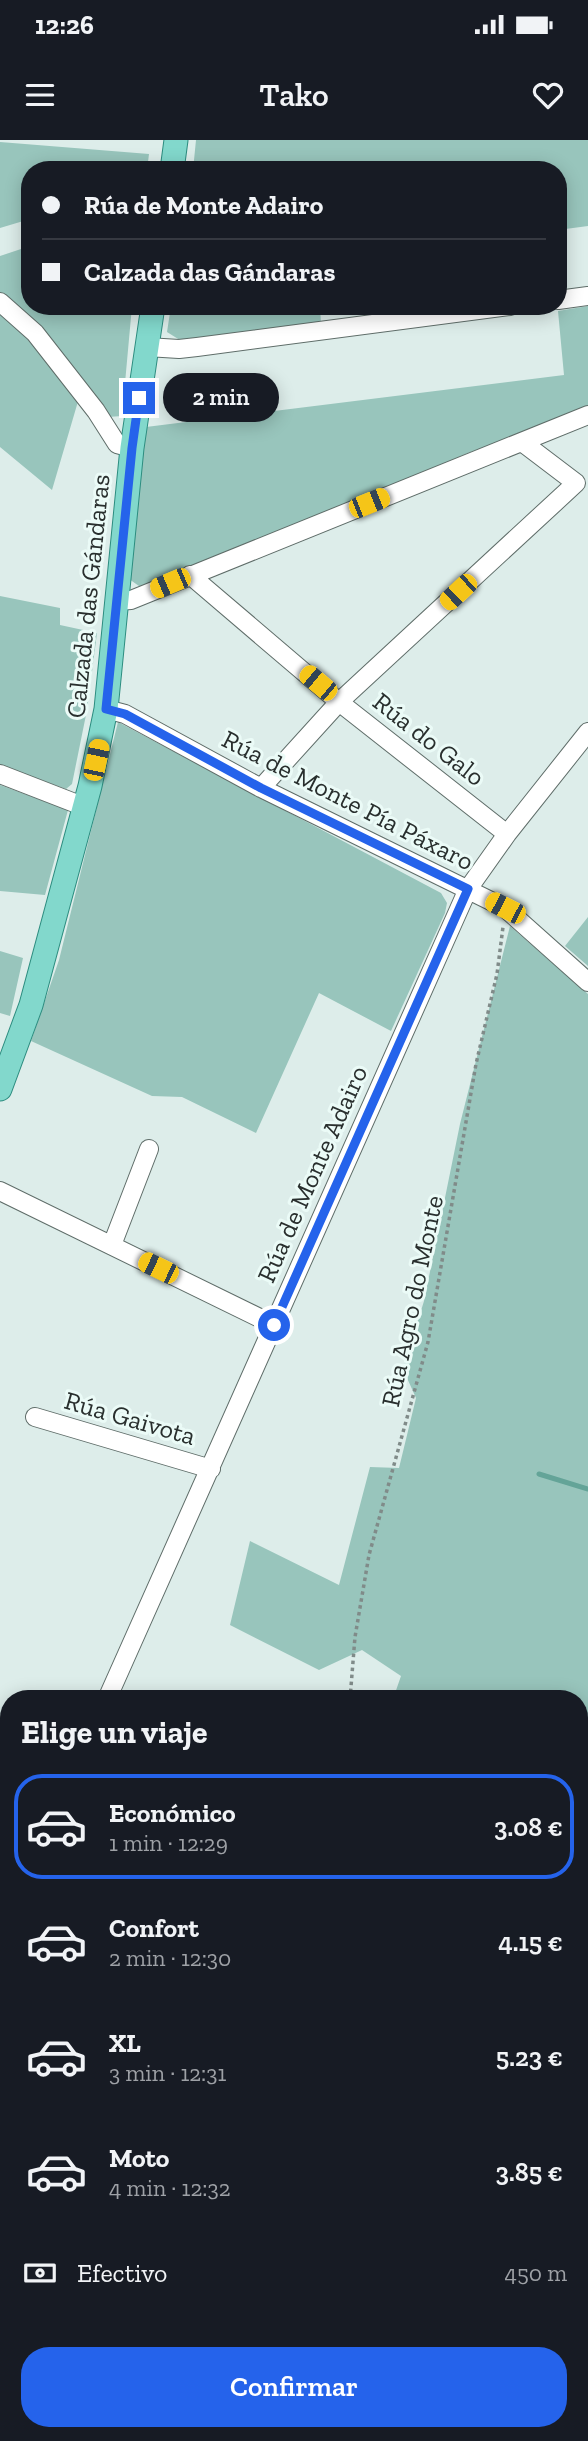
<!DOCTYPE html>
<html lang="es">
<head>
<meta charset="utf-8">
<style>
  :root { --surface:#171b24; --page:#20242c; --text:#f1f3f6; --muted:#9ea1a6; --line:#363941; --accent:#2563eb }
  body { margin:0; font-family:"Zilla Slab",serif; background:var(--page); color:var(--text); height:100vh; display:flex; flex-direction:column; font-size:26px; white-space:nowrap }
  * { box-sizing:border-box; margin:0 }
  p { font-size:23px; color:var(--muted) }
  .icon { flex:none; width:38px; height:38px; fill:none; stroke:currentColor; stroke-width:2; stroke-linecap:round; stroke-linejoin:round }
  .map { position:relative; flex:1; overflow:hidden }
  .drawer { position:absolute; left:0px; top:1550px; width:588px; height:751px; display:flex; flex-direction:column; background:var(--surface); border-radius:28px 28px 0 0; box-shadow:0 4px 18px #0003 }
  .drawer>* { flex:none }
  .hud { position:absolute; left:21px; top:21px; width:546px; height:154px; border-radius:28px; box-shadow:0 4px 18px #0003; display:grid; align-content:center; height:154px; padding:0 21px; background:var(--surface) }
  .end { position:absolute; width:32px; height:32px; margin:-16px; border:9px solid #2563eb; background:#fff; box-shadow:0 0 0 4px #fff }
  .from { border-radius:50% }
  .bubble { position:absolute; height:49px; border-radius:24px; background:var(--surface); box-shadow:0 4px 18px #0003; font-size:23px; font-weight:600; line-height:49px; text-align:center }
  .car { position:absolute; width:21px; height:42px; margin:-21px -10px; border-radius:9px; box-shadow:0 0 5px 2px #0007; background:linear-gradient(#f5c518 24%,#345 0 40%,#f5c518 0 76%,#345 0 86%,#f5c518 0) }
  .hud b { display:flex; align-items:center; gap:24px; height:66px; font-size:26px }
  .hud b+b { border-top:2px solid var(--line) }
  .hud i { width:18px; height:18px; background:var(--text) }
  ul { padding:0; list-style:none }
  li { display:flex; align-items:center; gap:21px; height:105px; margin:0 14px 10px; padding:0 7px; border:4px solid transparent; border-radius:28px }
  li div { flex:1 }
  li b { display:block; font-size:26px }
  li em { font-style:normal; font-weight:600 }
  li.selected { border-color:var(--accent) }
  li>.icon { width:63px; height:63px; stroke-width:1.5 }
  h2 { padding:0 21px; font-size:32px; line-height:84px }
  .pay { display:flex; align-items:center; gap:18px; height:77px; padding:0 21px; font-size:26px }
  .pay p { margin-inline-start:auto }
  .primary-button { display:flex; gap:14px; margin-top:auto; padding:14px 21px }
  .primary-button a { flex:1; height:80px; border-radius:28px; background:var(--accent); color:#fff; font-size:28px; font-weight:600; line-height:80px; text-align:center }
  .status { display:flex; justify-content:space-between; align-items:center; height:49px; padding:0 35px; background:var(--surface); direction:ltr }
  .status svg { height:19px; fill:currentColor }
  header { display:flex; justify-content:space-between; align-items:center; height:91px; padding:0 21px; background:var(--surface); font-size:32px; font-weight:600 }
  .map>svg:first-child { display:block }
</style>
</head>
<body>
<div class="status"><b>12:26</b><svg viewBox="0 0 49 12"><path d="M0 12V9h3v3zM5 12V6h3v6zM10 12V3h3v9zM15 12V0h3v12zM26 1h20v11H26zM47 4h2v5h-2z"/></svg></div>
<header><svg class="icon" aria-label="menu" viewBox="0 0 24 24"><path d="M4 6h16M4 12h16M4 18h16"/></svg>Tako<svg class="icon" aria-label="heart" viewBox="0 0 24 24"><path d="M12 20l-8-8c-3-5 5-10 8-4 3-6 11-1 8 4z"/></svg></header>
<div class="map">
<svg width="588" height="2301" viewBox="0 0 588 2301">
  <rect width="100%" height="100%" fill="#ddedea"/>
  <path fill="#98c5bc" d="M196 0H588V86L558 90V30H193Z
    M0 2 149 14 147 30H30V79L0 88Z
    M30 106V166H132L122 276 108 277 30 178 0 153V116Z
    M171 166H320L321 184 183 202 167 192Z
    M588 166V268L468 313 211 423 147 446H139L129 439 146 287 564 235 558 171Z
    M0 170 17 184 79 258 52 350 0 307Z
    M0 456 60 468V485L97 493 87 570 72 644 66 649 0 625Z
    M118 582 441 753 447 763 445 773 391 891 319 853 256 993 182 957 152 956 31 901 59 820Z
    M0 645 68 670 45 755 0 751Z
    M588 777V826L565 806Z
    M510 786 588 854V2301H401L403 2292H579V1559H393L401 1536 362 1510 319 1530 230 1485 250 1401 339 1445 370 1327 399 1328 416 1258 403 1229 424 1161 460 984Z
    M0 811 23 818 10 876 0 873Z
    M0 1935 9 1942V2292L152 2293 153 2301H0Z"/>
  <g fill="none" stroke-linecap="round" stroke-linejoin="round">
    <path stroke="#64a498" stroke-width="5" d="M539 1334 588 1349"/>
    <g stroke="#5f6d69" stroke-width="20">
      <path id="minor" d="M558 160 588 156
        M0 162 35 193 96 271 117 304 132 308
        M147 207 179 209 197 207 510 166
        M190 435 339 562 507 694
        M117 461 131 460 588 275
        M106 569 125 574 261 648 505 768 588 842
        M0 634 85 667
        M261 648 339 562 576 343 522 302
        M0 1051 274 1185
        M112 1105 149 1009
        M35 1277 211 1329
        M107 1559 468 749 507 694 588 592
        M0 1800 9 1779
        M0 1916 9 1923
        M167 2299 191 2301"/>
    </g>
    <g stroke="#2c8c7f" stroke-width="25">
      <path id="major" d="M172 30 176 0
        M0 949 31 865 90 646 106 569 132 308 153 166"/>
    </g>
    <path stroke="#808b89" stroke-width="3.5" stroke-dasharray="3.5 3.5" stroke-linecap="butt" d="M350 1559 355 1497 369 1415 428 1202 476 924 497 834 503 787"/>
    <use href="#minor" stroke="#fff" stroke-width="18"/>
    <use href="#major" stroke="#82d8cc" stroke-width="23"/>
  </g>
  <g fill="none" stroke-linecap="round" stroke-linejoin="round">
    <path stroke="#2563eb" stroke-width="9" d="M139 258 132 308 106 569 125 574 261 648 468 749 274 1185"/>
  </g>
  <g text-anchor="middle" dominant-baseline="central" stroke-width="6" stroke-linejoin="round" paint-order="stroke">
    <g font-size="26" fill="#292f2e" stroke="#ebfbf7">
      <text transform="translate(88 456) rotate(-84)">Calzada das Gándaras</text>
      <text transform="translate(429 599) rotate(38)">Rúa do Galo</text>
      <text transform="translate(348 660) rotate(27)">Rúa de Monte Pía Páxaro</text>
      <text transform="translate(312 1034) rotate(-66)">Rúa de Monte Adairo</text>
      <text transform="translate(412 1161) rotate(-78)">Rúa Agro do Monte</text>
      <text transform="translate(130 1278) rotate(16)">Rúa Gaivota</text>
    </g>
  </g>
</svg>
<i class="end from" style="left:274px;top:1185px"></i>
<i class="end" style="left:139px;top:258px"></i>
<div class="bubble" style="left:163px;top:233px;width:116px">2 min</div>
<i class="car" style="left:369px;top:363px;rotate:68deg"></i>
<i class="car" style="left:170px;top:443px;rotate:247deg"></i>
<i class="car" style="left:458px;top:452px;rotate:227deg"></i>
<i class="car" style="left:318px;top:543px;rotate:310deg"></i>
<i class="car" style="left:96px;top:620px;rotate:12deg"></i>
<i class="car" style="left:505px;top:768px;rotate:297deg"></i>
<i class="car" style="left:158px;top:1128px;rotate:296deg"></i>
<div class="hud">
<b><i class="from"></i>Rúa de Monte Adairo</b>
<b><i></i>Calzada das Gándaras</b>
</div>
<section class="drawer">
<h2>Elige un viaje</h2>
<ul>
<li class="selected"><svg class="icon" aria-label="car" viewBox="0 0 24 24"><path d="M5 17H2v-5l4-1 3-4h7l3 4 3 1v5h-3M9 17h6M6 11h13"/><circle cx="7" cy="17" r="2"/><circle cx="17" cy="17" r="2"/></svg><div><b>Económico</b><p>1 min · 12:29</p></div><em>3.08 €</em></li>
<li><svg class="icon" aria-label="car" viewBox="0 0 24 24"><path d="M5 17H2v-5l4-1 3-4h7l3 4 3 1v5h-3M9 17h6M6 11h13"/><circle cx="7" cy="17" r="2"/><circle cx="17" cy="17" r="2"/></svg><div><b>Confort</b><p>2 min · 12:30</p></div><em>4.15 €</em></li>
<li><svg class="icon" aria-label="car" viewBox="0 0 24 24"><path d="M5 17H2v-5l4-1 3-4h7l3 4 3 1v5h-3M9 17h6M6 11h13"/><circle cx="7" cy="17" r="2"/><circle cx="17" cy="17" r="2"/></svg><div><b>XL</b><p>3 min · 12:31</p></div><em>5.23 €</em></li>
<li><svg class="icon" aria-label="car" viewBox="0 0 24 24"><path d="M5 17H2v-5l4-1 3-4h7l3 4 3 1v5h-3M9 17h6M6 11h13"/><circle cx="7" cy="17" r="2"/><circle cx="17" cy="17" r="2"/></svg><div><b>Moto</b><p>4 min · 12:32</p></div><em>3.85 €</em></li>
</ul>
<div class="pay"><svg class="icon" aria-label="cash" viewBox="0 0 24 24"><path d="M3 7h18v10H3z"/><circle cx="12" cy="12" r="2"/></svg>Efectivo<p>450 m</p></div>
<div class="primary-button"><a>Confirmar</a></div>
</section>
</div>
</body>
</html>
